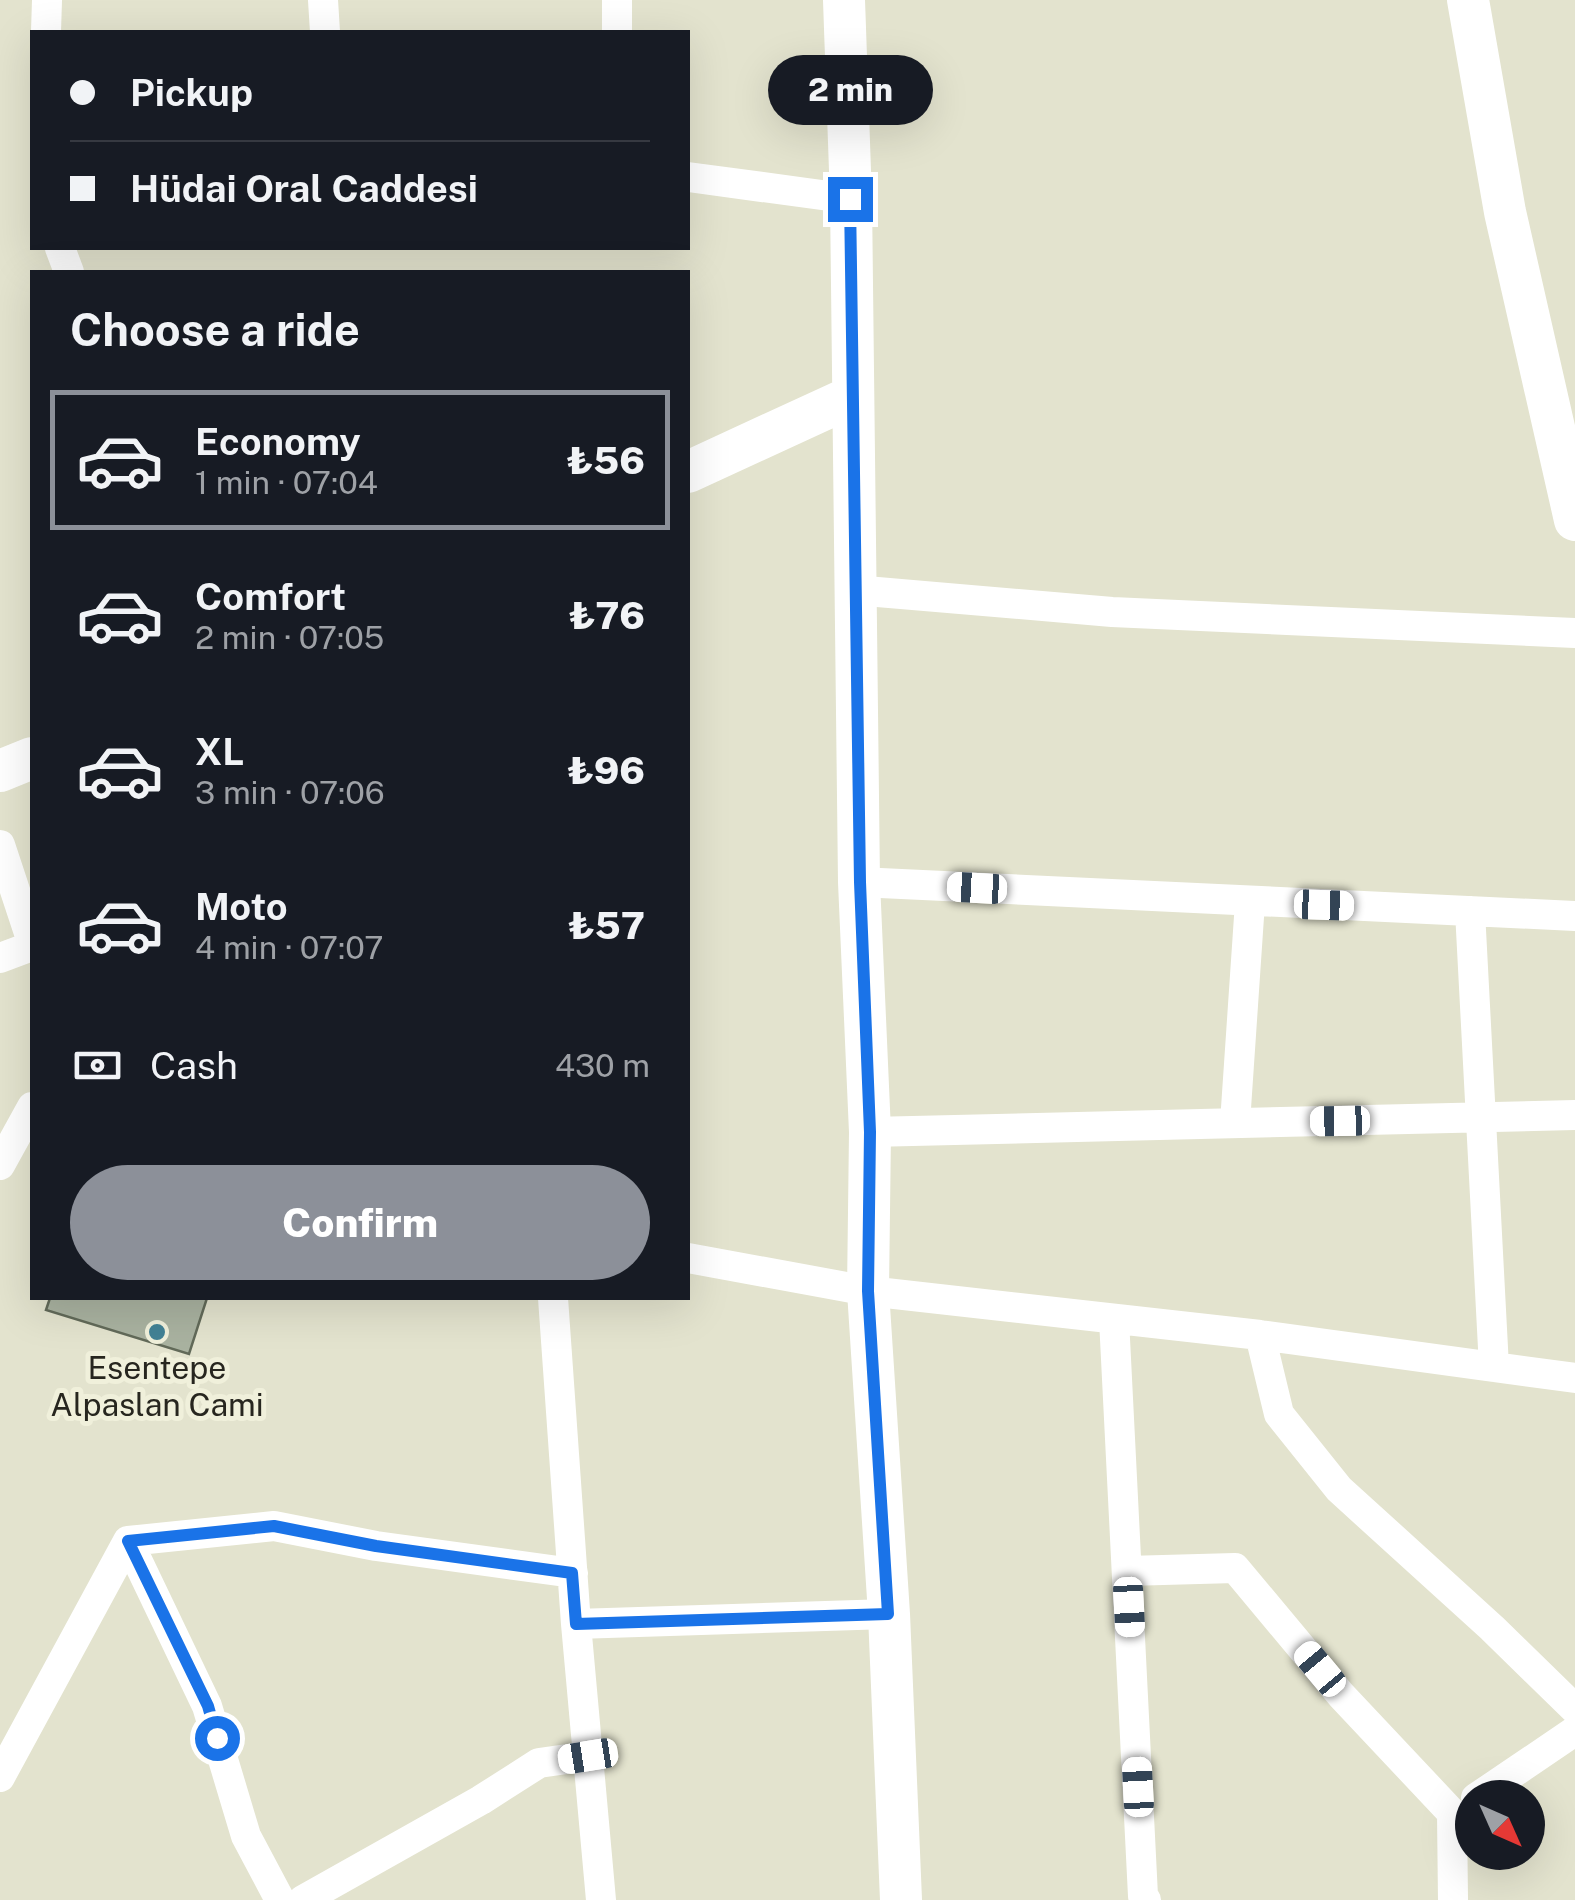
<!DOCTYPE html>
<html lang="en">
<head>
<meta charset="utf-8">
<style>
  :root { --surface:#171b24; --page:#20242c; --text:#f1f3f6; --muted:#9ea1a6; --line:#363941; --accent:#8c9099 }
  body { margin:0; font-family:"Public Sans",sans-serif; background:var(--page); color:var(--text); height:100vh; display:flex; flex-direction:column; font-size:38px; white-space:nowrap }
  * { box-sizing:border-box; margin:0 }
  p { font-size:32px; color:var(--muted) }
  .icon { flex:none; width:55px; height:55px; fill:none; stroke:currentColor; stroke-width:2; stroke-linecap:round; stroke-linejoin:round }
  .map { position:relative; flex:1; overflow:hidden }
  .drawer { position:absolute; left:30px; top:270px; width:660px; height:1030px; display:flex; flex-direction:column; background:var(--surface); border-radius:0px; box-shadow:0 10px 40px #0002 }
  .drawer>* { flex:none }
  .banner { position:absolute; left:30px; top:30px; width:660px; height:220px; border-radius:0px; box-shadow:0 10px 40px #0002; display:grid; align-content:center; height:220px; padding:0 40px; background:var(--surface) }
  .needle { width:65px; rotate:135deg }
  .fabs { position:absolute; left:1455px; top:1780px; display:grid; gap:20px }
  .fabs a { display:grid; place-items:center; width:90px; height:90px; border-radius:50%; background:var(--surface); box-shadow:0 10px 40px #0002; font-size:50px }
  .end { position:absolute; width:45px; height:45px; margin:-22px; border:12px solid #1a73e8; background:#fff; box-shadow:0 0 0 5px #fff }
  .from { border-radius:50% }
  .bubble { position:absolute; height:70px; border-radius:35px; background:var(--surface); box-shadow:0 10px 40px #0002; font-size:32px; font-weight:800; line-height:70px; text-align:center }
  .car { position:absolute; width:30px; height:60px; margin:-30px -15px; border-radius:12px; box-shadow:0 0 8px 2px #0007; background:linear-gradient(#fff 24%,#345 0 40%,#fff 0 76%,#345 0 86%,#fff 0) }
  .banner b { display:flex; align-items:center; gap:35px; height:95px; font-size:38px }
  .banner b+b { border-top:2px solid var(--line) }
  .banner i { width:25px; height:25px; background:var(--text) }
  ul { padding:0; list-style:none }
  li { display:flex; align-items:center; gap:30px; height:140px; margin:0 20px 15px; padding:0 20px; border:5px solid transparent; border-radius:0px }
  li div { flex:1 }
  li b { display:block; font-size:38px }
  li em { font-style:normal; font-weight:800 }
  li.selected { border-color:var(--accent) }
  li>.icon { width:90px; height:90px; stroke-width:1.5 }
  h2 { padding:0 40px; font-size:45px; line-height:120px }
  .pay { display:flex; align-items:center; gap:25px; height:110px; padding:0 40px; font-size:38px }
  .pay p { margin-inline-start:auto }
  .button { display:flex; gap:20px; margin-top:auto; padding:20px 40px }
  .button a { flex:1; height:115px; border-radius:60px; background:var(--accent); color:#fff; font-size:40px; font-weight:800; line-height:115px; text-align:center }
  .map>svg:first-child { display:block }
</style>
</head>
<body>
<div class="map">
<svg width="1575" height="1900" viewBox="0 0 1575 1900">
  <rect width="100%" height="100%" fill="#e3e3ce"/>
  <path fill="#a9b2a0" stroke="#626a59" stroke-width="2.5" d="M50 1298H207L189 1354 46 1310Z"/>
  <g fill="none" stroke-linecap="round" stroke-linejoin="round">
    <path stroke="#fff" stroke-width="30" d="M323 0 325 32
      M617 0V32
      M46 32 47 0
      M688 177 851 199
      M60 248 69 272
      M854 590 1112 612 1575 633
      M0 845 32 942
      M859 882 1575 916
      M1470 911 1494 1367
      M0 958 32 946
      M1235 1123 1250 902
      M870 1132 1575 1115
      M0 1165 32 1107
      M688 1258 868 1291 1260 1335 1575 1378
      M553 1298 576 1624 601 1900
      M1114 1319 1143 1896 1146 1900
      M1260 1335 1279 1414 1339 1489 1492 1628 1575 1709
      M128 1541 207 1706 246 1836 280 1900
      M1127 1571 1235 1568 1341 1695 1452 1813 1453 1900
      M576 1624 889 1614
      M0 1777 128 1541 274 1526 376 1546 573 1573
      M1476 1798 1575 1731
      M303 1900 481 1800 539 1763 588 1756"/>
    <path stroke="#fff" stroke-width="42" d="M844 0 851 199 859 882 870 1132 868 1291 889 1614 901 1900
      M1468 0 1505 212 1575 520
      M688 472 853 396
      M0 771 32 758"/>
  </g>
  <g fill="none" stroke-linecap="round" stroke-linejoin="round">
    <path stroke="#1a73e8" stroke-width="12" d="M217 1738 208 1706 128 1541 274 1526 376 1546 572 1573 576 1624 888 1614 868 1291 870 1132 860 882 850 199"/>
  </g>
  <circle fill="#428295" stroke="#f0f0db" stroke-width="4" cx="157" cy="1332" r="10"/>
  <g text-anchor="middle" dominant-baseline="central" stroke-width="10" stroke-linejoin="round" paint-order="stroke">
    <g font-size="32" fill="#27261f" stroke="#f0f0db">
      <text x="157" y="1367">Esentepe<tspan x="157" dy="37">Alpaslan Cami</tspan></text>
    </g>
  </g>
</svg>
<div class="fabs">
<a><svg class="needle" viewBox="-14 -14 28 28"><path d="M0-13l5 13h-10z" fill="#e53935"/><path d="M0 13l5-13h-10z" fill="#9ea1a6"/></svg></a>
</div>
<i class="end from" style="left:217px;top:1738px"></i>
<i class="end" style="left:850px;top:199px"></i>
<div class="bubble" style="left:768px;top:55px;width:165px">2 min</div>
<i class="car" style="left:977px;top:888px;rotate:273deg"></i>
<i class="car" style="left:1324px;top:905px;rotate:92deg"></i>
<i class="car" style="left:1340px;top:1121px;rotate:269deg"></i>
<i class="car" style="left:1129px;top:1607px;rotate:177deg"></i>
<i class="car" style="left:1320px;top:1669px;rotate:320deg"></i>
<i class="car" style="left:588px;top:1756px;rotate:261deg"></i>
<i class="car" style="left:1138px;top:1787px;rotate:357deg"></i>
<div class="banner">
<b><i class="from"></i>Pickup</b>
<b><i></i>Hüdai Oral Caddesi</b>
</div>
<section class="drawer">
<h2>Choose a ride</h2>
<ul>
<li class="selected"><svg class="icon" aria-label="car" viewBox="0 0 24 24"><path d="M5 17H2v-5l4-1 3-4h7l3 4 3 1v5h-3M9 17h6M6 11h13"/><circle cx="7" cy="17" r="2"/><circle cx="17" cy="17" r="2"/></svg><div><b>Economy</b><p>1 min · 07:04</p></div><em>₺56</em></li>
<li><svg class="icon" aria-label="car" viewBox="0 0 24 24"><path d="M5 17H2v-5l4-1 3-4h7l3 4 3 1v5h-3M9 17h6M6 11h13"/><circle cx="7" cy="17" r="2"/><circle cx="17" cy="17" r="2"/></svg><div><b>Comfort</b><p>2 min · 07:05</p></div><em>₺76</em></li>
<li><svg class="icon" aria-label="car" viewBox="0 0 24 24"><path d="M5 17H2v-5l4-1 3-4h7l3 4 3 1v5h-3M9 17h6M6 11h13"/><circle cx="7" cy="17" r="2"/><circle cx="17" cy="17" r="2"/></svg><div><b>XL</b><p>3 min · 07:06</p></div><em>₺96</em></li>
<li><svg class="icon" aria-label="car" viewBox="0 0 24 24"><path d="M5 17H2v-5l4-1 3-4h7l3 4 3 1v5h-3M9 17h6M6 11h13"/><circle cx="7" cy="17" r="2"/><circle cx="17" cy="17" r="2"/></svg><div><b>Moto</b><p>4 min · 07:07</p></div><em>₺57</em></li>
</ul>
<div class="pay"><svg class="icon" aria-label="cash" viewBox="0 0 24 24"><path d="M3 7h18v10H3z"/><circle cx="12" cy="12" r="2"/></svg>Cash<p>430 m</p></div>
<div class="button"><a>Confirm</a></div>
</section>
</div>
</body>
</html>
